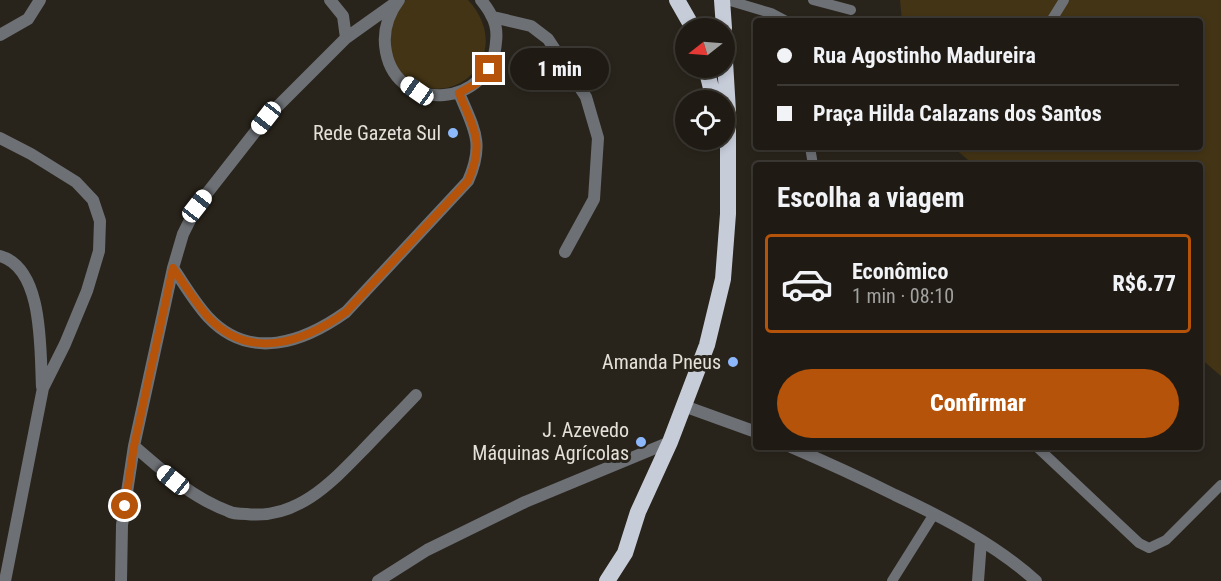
<!DOCTYPE html>
<html lang="pt">
<head>
<meta charset="utf-8">
<style>
  :root { --surface:#1f1b14; --page:#27241d; --text:#f1f3f6; --muted:#a1a1a0; --line:#3c3934; --accent:#b45309 }
  body { margin:0; font-family:"Roboto Condensed",sans-serif; background:var(--page); color:var(--text); height:100vh; display:flex; flex-direction:column; font-size:22px; white-space:nowrap }
  * { box-sizing:border-box; margin:0 }
  p { font-size:20px; color:var(--muted) }
  .icon { flex:none; width:33px; height:33px; fill:none; stroke:currentColor; stroke-width:2; stroke-linecap:round; stroke-linejoin:round }
  .map { position:relative; flex:1; overflow:hidden }
  .side { position:absolute; left:753px; top:162px; width:450px; height:288px; display:flex; flex-direction:column; background:var(--surface); border-radius:6px; box-shadow:0 3px 9px #0003,0 0 0 2px var(--line) }
  .side>* { flex:none }
  .top-card { position:absolute; left:753px; top:18px; width:450px; height:132px; border-radius:6px; box-shadow:0 3px 9px #0003,0 0 0 2px var(--line); display:grid; align-content:center; height:132px; padding:0 24px; background:var(--surface) }
  .needle { width:39px; rotate:253deg }
  .controls { position:absolute; left:675px; top:18px; display:grid; gap:12px }
  .controls a { display:grid; place-items:center; width:60px; height:60px; border-radius:50%; background:var(--surface); box-shadow:0 3px 9px #0003,0 0 0 2px var(--line); font-size:30px }
  .end { position:absolute; width:27px; height:27px; margin:-14px; border:8px solid #b45309; background:#fff; box-shadow:0 0 0 3px #fff }
  .from { border-radius:50% }
  .bubble { position:absolute; height:42px; border-radius:21px; background:var(--surface); box-shadow:0 3px 9px #0003,0 0 0 2px var(--line); font-size:20px; font-weight:800; line-height:42px; text-align:center }
  .car { position:absolute; width:18px; height:36px; margin:-18px -9px; border-radius:8px; box-shadow:0 0 4px 2px #0007; background:linear-gradient(#fff 24%,#345 0 40%,#fff 0 76%,#345 0 86%,#fff 0) }
  .top-card b { display:flex; align-items:center; gap:21px; height:57px; font-size:22px }
  .top-card b+b { border-top:2px solid var(--line) }
  .top-card i { width:15px; height:15px; background:var(--text) }
  ul { padding:0; list-style:none }
  li { display:flex; align-items:center; gap:18px; height:99px; margin:0 12px 9px; padding:0 12px; border:3px solid var(--line); border-radius:6px }
  li div { flex:1 }
  li b { display:block; font-size:22px }
  li em { font-style:normal; font-weight:800 }
  li.on { border-color:var(--accent) }
  li>.icon { width:54px; height:54px; stroke-width:1.5 }
  h2 { padding:0 24px; font-size:27px; line-height:72px }
  .button { display:flex; gap:12px; margin-top:auto; padding:12px 24px }
  .button a { flex:1; height:69px; border-radius:36px; background:var(--accent); color:#fff; font-size:24px; font-weight:800; line-height:69px; text-align:center }
  .map>svg:first-child { display:block }
</style>
</head>
<body>
<div class="map">
<svg width="1221" height="581" viewBox="0 0 1221 581">
  <rect width="100%" height="100%" fill="#29241b"/>
  <path fill="#433415" d="M406 0H468C517 53 454 115 406 77 397 70 392 61 391 50 389 25 389 19 406 0Z
    M900 0H1221V376L1200 358V165H974L953 147H1200V21H902Z"/>
  <g fill="none" stroke-linecap="round" stroke-linejoin="round">
    <path stroke="#6d7075" stroke-width="10" d="M727 0 771 13 786 21
      M813 0 851 10
      M1051 21 1064 0
      M810 147 813 165
      M1037 447 1139 543 1149 548 1166 540 1221 485
      M892 581 934 514"/>
    <path stroke="#6d7075" stroke-width="12" d="M399 0C387 16 382 32 386 52 398 115 492 107 496 42 497 34 496 23 491 15 489 10 485 5 481 0
      M493 17 531 26 548 39 586 97 598 138 594 199 565 252
      M0 35 28 19 40 0
      M346 38 395 3
      M0 138 31 154 76 182 93 200 100 221 99 251 87 291 65 344 43 388 5 581
      M0 256C44 268 40 351 42 387
      M173 268C184 284 195 303 208 317 250 362 304 342 346 312L468 181C485 143 474 129 459 93
      M684 406 756 432
      M134 446C163 471 191 497 228 511 233 514 240 514 246 514 297 520 332 482 365 448 382 430 399 413 416 395
      M791 447C826 462 861 478 895 495 944 518 995 544 1036 581
      M121 581 122 525 134 446 173 268 183 234 197 206 266 118 346 38 343 16 330 0
      M378 581 427 550 525 502 670 442
      M978 581 981 541"/>
    <path stroke="#c6ccd8" stroke-width="16" d="M677 0 693 28
      M722 0 724 28
      M706 68 714 100
      M607 581 625 553 638 512 670 442 707 345 723 279 728 214V111L724 45"/>
  </g>
  <g fill="none" stroke-linecap="round" stroke-linejoin="round">
    <path stroke="#b45309" stroke-width="8" d="M125 506 134 446 173 268C184 284 195 302 208 317 250 362 304 342 346 312L468 181C485 143 474 129 459 93L477 83 489 69"/>
  </g>
  <g fill="#8db9fc" stroke="#29241b" stroke-width="2">
    <circle cx="453" cy="133" r="6"/>
    <circle cx="733" cy="362" r="6"/>
    <circle cx="641" cy="442" r="6"/>
  </g>
  <g text-anchor="middle" dominant-baseline="central" stroke-width="6" stroke-linejoin="round" paint-order="stroke">
    <g font-size="20" fill="#e4e1da" stroke="#29241b" text-anchor="end">
      <text x="441" y="133">Rede Gazeta Sul</text>
      <text x="721" y="362">Amanda Pneus</text>
      <text x="629" y="430">J. Azevedo<tspan x="629" dy="23">Máquinas Agrícolas</tspan></text>
    </g>
  </g>
</svg>
<div class="controls">
<a><svg class="needle" viewBox="-14 -14 28 28"><path d="M0-13l5 13h-10z" fill="#e53935"/><path d="M0 13l5-13h-10z" fill="#a1a1a0"/></svg></a>
<a><svg class="icon" aria-label="locate" viewBox="0 0 24 24"><circle cx="12" cy="12" r="6"/><path d="M12 2v4M12 18v4M2 12h4M18 12h4"/></svg></a>
</div>
<i class="end from" style="left:125px;top:506px"></i>
<i class="end" style="left:489px;top:69px"></i>
<div class="bubble" style="left:510px;top:48px;width:99px">1 min</div>
<i class="car" style="left:417px;top:91px;rotate:305deg"></i>
<i class="car" style="left:266px;top:118px;rotate:218deg"></i>
<i class="car" style="left:197px;top:206px;rotate:38deg"></i>
<i class="car" style="left:173px;top:480px;rotate:309deg"></i>
<div class="top-card">
<b><i class="from"></i>Rua Agostinho Madureira</b>
<b><i></i>Praça Hilda Calazans dos Santos</b>
</div>
<section class="side">
<h2>Escolha a viagem</h2>
<ul>
<li class="on"><svg class="icon" aria-label="car" viewBox="0 0 24 24"><path d="M5 17H2v-5l4-1 3-4h7l3 4 3 1v5h-3M9 17h6M6 11h13"/><circle cx="7" cy="17" r="2"/><circle cx="17" cy="17" r="2"/></svg><div><b>Econômico</b><p>1 min · 08:10</p></div><em>R$6.77</em></li>
</ul>
<div class="button"><a>Confirmar</a></div>
</section>
</div>
</body>
</html>
